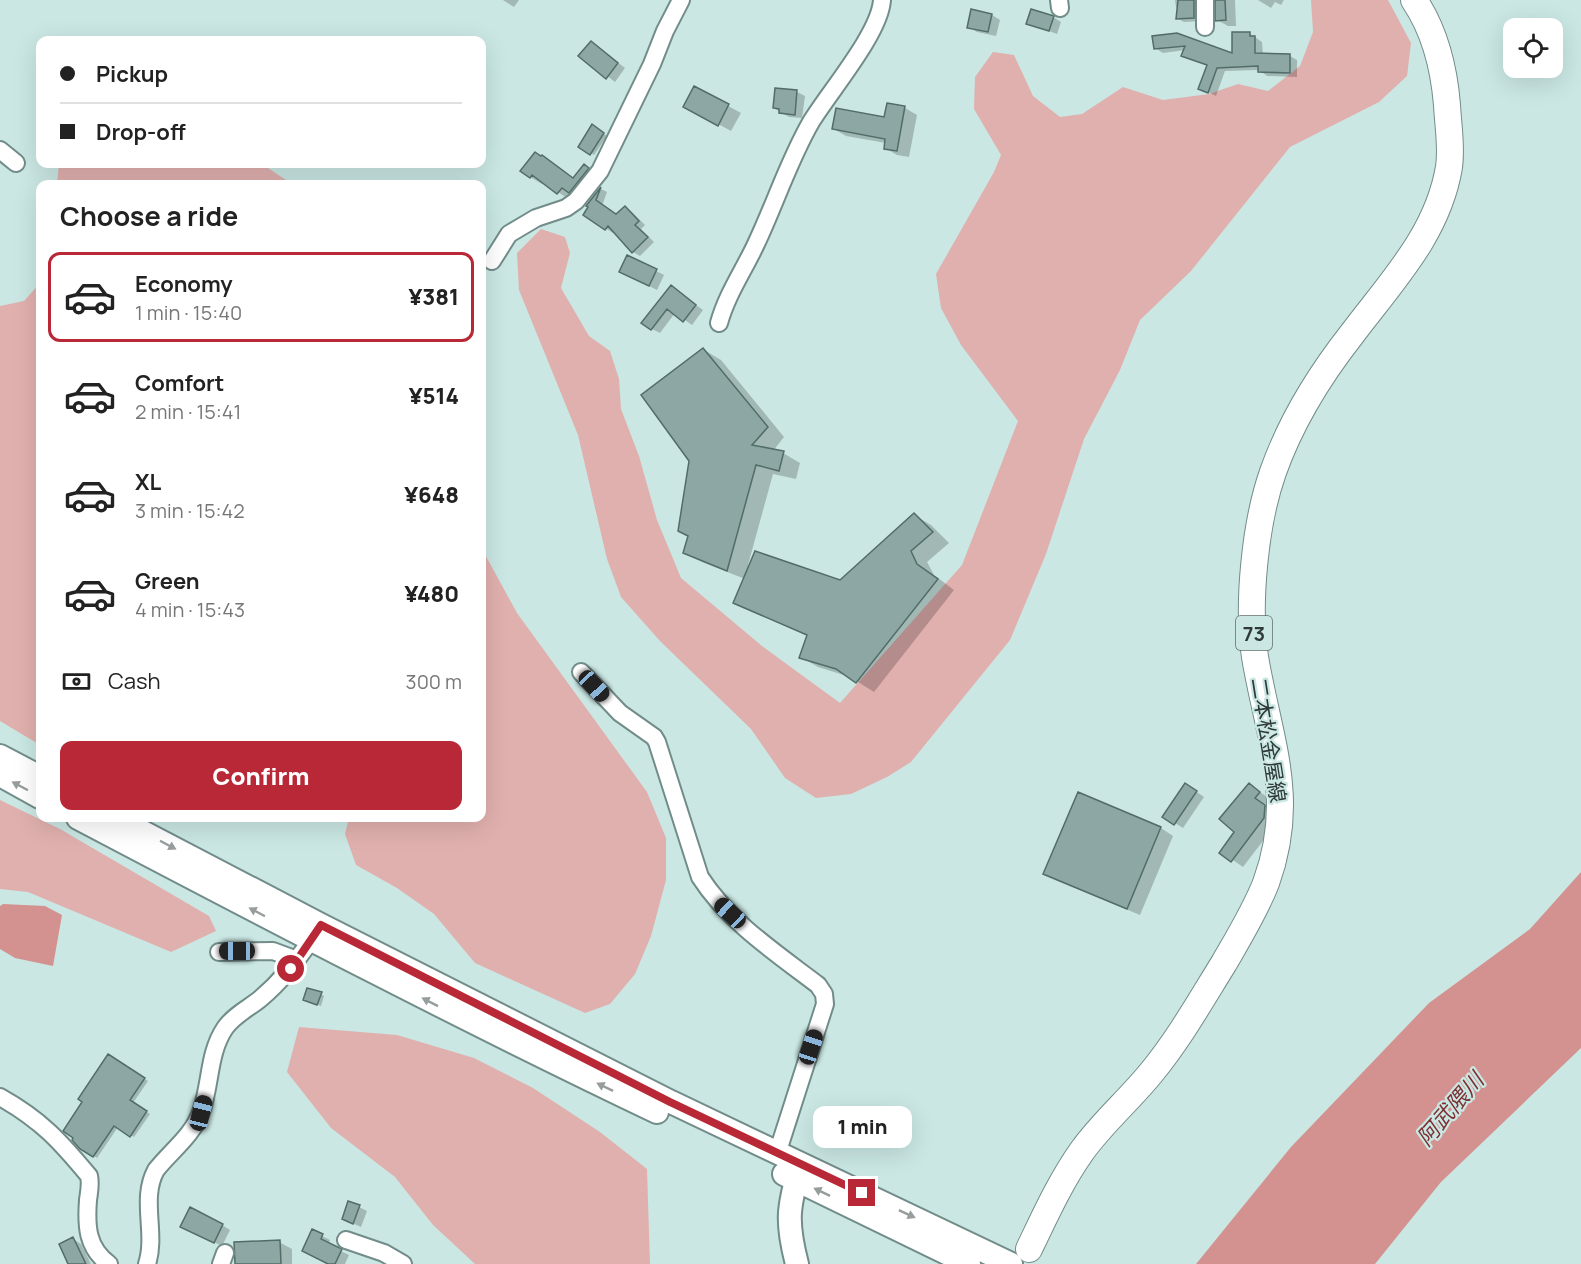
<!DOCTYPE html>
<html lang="en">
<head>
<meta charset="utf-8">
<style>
  :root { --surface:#fff; --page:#f6f6f6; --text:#222; --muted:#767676; --line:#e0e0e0; --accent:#b92836 }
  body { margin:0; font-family:Manrope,"Noto Sans JP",sans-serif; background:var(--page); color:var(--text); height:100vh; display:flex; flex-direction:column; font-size:22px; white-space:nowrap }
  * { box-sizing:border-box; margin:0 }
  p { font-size:20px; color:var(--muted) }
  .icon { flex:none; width:33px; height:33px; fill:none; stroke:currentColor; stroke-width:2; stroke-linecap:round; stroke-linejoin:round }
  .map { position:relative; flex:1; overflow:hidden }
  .details { position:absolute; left:36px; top:180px; width:450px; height:642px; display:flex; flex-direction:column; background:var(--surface); border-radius:12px; box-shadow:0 6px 24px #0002 }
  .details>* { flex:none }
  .banner { position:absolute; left:36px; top:36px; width:450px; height:132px; border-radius:12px; box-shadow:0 6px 24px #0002; display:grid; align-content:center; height:132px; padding:0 24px; background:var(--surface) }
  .tools { position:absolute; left:1503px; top:18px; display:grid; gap:12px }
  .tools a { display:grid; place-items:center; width:60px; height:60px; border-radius:12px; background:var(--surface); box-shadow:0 6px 24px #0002; font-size:30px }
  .end { position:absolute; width:27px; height:27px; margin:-14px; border:8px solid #b92836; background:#fff; box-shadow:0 0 0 3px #fff }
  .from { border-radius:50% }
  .bubble { position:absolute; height:42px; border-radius:12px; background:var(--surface); box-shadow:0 6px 24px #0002; font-size:20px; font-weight:800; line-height:42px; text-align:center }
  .car { position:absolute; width:18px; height:36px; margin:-18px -9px; border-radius:8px; box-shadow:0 0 4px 2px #0007; background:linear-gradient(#222 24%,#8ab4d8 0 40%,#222 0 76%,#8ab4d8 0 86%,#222 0) }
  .banner b { display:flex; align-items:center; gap:21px; height:57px; font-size:22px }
  .banner b+b { border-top:2px solid var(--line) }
  .banner i { width:15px; height:15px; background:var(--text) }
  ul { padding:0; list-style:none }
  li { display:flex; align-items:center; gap:18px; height:90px; margin:0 12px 9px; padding:0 12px; border:3px solid transparent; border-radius:12px }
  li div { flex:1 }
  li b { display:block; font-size:22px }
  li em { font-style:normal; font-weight:800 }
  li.selected { border-color:var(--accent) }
  li>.icon { width:54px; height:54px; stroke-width:1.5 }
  h2 { padding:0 24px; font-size:27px; line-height:72px }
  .pay { display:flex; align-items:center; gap:15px; height:66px; padding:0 24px; font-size:22px }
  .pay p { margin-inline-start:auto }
  .button { display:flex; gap:12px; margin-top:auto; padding:12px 24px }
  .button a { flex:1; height:69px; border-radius:12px; background:var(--accent); color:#fff; font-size:24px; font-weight:800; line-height:69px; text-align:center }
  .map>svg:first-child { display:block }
</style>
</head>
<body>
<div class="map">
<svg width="1581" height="1264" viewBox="0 0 1581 1264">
  <rect width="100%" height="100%" fill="#cae7e3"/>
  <path fill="#e0b0ae" d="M1311 0H1388L1411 43 1407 76 1379 102 1290 147 1191 271 1140 320 1120 370 1084 439 1046 554 1010 640 911 762 887 777 851 794 816 798 785 778 751 729 660 641 621 597 607 559 578 435 519 290 517 253 541 229 565 237 570 253 561 288 589 336 610 351 619 379 621 409 639 456 657 520 681 578 762 646 840 703 962 565 1018 421 961 345 941 308 936 274 994 172 1001 155 974 109 975 77 993 52 1014 55 1033 96 1060 117 1082 114 1123 87 1163 100 1209 94 1238 84 1268 91 1300 66 1313 32Z
    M59 164H262L292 184H57Z
    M40 283V745L0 721V306L24 301Z
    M482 549 517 613 647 792 666 838V880L651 936 635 974 610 1004 585 1013 475 963 434 914 397 888 356 865 345 834 349 818H482Z
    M0 800 60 829 209 916 216 931 171 952 28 892 0 889Z
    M299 1027 397 1035 474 1058 533 1088 600 1132 647 1169 650 1264H475L433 1225 395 1177 331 1128 287 1072Z"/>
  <path fill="#d39290" d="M1581 872V1048L1441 1182 1375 1264H1196L1291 1147 1429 1003 1530 929Z
    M3 904 45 906 62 915 53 966 15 958 0 949V906Z"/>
  <path fill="#0003" d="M503 0H519L514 7Z
    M1175 0H1199L1201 21 1184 22 1177 18 1178 8 1176 7Z
    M1217 0H1235L1236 26H1228L1217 20Z
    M1258 0H1284L1281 5 1275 2 1271 8Z
    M992 15 1000 20 996 36 977 32 969 27Z
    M1053 17 1061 22 1057 34 1028 23Z
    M1250 34 1262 42 1263 55 1290 56 1297 60V77L1267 76 1259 70 1225 71 1216 96 1200 88 1208 66 1183 55 1185 50 1163 53 1155 48 1154 37 1234 55Z
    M599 48 625 68 615 82 580 55Z
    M695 88 741 113 731 131 685 106Z
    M797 92 805 96 802 118 789 117 774 108Z
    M888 105 905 108 917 115 909 157 897 155 885 148 886 143 846 136 834 129 885 119Z
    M593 126 607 136 594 155 580 146Z
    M542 157 574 179 584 166 595 173 570 200 543 182 542 184 530 177Z
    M601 189 607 192 602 206 617 216 625 207 632 212 645 225 641 229 654 242 640 256 633 252 614 231 613 233 585 215 590 207 588 205Z
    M656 271 664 275 657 290 629 276Z
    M671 287 703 310 692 325 675 313 660 333 652 329Z
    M704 350 721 360 784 437 773 451 783 453 800 463 796 479 773 474 748 565 840 581 914 515 931 525 949 543 927 562 934 575 954 590 874 692 850 677 818 667 801 657 809 636 752 612 735 602 745 579 702 562 685 553 690 536 691 461Z
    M1250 785 1270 799 1265 805 1275 812V825L1243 867 1221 852 1236 832Z
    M1194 790 1204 797 1183 828 1164 816Z
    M1079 794 1161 828 1173 836 1140 915 1058 881 1045 873Z
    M321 994 324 996 321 1006 308 1001Z
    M108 1056 148 1081 133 1103 150 1114 134 1137 118 1127 97 1158 81 1148 84 1101Z
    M359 1207 367 1211 361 1227 352 1223Z
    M222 1225 230 1230 222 1246 190 1231Z
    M312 1231 330 1240 328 1245 349 1255 345 1264H330Z
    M73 1239 81 1244 91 1264H70Z
    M279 1242 292 1249V1264H237Z"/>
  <path fill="#8da8a4" stroke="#526c68" stroke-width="1.5" d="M1178 0H1194V18L1176 19Z
    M1215 0H1225L1226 20 1215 21Z
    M971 9 992 14 988 32 967 28Z
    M1031 9 1054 16 1049 31 1026 24Z
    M1232 32H1250V36H1255V53L1290 54V73L1258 72V66L1217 68 1208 93 1198 89 1207 65 1181 56 1185 46 1154 49 1152 36 1177 33 1232 53Z
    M591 41 618 63 606 79 578 56Z
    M694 86 729 104 718 126 683 107Z
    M775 88 797 90 795 115 779 113V109L773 108Z
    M887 103 905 106 897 151 884 149 885 139 832 129 836 108 884 117Z
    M592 124 604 133 590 155 578 147Z
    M535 152 541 156 542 155 573 178 584 164 589 168 569 193 562 188 557 194 532 175 530 178 520 171Z
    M601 187 596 200 616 214 625 206 639 221 635 225 648 237 632 253 608 226 605 230 583 215 588 207 586 206Z
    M627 255 657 269 649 286 619 272Z
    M671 285 696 305 683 322 667 309 651 330 641 323Z
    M703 348 768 427 752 445 784 451 779 471 756 465 727 571 683 553 688 536 678 531 689 461 641 395Z
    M914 513 933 532 911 551 917 564 938 579 856 683 836 669 799 658 807 635 733 603 755 551 840 580Z
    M1185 783 1197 791 1174 825 1162 817Z
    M1249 783 1260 792 1255 798 1265 805 1264 818 1231 862 1219 853 1234 832 1219 819Z
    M1078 792 1161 827 1127 909 1043 874Z
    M307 988 322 992 317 1005 303 1000Z
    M108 1054 145 1078 130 1100 147 1111 130 1137 114 1126 93 1157 80 1149 72 1140 73 1138 63 1131 82 1102 78 1099Z
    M348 1201 360 1205 353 1224 342 1219Z
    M190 1207 223 1224 214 1243 180 1227Z
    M312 1229 323 1234 321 1239 342 1249 335 1264H328L302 1251Z
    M73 1237 86 1264H68L59 1244Z
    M280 1240 281 1264H235L234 1242Z"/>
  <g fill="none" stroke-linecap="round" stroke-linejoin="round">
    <g stroke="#728c89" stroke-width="20">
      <path id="street" d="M1059 0 1060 8
        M1205 27V0
        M0 150 16 163
        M492 261 509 234 536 218 566 208 576 201 600 171 652 64 665 31 681 0
        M719 323C727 294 744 270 756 244 775 204 789 160 811 122 830 91 880 33 882 0
        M581 672 620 713 654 737 657 742 700 877C729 922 776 953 818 985L824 994 825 1004 777 1154
        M219 952 273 951 297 960
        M0 1097C41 1120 60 1141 89 1176 91 1184 89 1192 88 1200 86 1226 87 1248 109 1264
        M346 1240 384 1253 403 1264
        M147 1264C157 1233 140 1199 156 1170 171 1151 193 1135 201 1112 211 1085 208 1053 225 1028 234 1015 249 1008 260 999 285 978 298 958 317 932
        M221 1264 225 1253"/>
    </g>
    <g stroke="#728c89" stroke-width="26">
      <path id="secondary" d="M0 756 40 777
        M0 775 40 797
        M78 818C270 919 462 1019 657 1112
        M116 818 321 925 671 1102 1011 1264
        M784 1174 969 1264
        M797 1264C786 1222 788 1207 800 1166"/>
    </g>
    <g stroke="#728c89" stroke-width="28">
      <path id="primary" d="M1029 1249C1045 1216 1060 1182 1082 1151 1102 1123 1129 1100 1151 1073 1179 1039 1201 1000 1224 963 1239 937 1255 911 1266 883 1297 798 1269 740 1255 657 1247 604 1255 523 1273 472 1291 421 1319 376 1352 334 1391 282 1438 234 1449 167 1452 147 1448 125 1447 105 1444 68 1435 31 1414 0"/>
    </g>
    <use href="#street" stroke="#fff" stroke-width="16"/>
    <use href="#secondary" stroke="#fff" stroke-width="22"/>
    <use href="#primary" stroke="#fff" stroke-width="26"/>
  </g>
  <defs><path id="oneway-solid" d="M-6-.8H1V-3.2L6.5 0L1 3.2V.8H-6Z" transform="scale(1.5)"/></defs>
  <g fill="#979c9c">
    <use href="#oneway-solid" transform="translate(20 786) rotate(-152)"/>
    <use href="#oneway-solid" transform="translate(168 845) rotate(28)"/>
    <use href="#oneway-solid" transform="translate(257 912) rotate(-152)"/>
    <use href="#oneway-solid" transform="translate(430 1002) rotate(-153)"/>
    <use href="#oneway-solid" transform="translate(605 1087) rotate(-154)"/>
    <use href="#oneway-solid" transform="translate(822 1192) rotate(-154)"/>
    <use href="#oneway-solid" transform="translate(907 1214) rotate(25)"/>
  </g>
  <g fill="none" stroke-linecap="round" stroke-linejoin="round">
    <path stroke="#b92836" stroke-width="8" d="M291 969 321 925 670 1102 862 1193"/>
  </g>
  <g text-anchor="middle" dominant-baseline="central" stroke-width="4.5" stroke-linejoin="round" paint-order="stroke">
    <rect fill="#cae7e3" stroke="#5e6e6b" stroke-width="1.5" x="1236" y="616" width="36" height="34" rx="4.5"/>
    <g font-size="20" font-weight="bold" fill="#2f3a38">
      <text x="1254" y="633">73</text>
    </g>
    <g font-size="21" fill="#2f3a38" stroke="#cae7e3">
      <text transform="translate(1269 740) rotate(81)">二本松金屋線</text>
    </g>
    <g font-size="22" font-style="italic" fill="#7d2f31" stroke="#cae7e3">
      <text transform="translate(1450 1109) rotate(-49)">阿武隈川</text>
    </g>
  </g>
</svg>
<div class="tools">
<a><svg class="icon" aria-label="locate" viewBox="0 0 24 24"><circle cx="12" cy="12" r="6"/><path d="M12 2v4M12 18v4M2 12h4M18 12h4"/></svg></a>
</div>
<i class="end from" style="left:291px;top:969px"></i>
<i class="end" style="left:862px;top:1193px"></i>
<div class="bubble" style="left:813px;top:1106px;width:99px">1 min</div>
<i class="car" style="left:594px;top:686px;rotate:137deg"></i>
<i class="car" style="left:730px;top:913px;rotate:313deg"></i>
<i class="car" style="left:237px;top:951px;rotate:270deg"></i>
<i class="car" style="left:811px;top:1047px;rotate:18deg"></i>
<i class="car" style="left:201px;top:1113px;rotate:14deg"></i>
<div class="banner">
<b><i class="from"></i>Pickup</b>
<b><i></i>Drop-off</b>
</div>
<section class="details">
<h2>Choose a ride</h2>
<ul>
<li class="selected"><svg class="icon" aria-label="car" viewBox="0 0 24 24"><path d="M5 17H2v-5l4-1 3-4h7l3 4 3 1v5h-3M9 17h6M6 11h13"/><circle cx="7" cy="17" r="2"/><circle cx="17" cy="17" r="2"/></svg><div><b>Economy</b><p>1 min · 15:40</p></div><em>¥381</em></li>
<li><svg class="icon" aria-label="car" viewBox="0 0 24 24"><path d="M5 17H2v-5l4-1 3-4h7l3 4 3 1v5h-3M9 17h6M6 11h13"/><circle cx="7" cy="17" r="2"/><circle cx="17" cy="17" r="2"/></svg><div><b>Comfort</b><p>2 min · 15:41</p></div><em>¥514</em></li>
<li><svg class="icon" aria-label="car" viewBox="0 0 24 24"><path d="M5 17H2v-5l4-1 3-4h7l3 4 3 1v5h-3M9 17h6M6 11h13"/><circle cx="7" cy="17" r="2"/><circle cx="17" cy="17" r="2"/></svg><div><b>XL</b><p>3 min · 15:42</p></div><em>¥648</em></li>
<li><svg class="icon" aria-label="car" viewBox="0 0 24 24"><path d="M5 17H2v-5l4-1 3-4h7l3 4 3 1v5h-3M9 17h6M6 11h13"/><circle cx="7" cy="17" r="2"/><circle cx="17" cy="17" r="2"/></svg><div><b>Green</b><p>4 min · 15:43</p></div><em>¥480</em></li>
</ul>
<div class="pay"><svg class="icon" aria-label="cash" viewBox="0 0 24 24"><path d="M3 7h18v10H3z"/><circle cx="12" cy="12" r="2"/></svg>Cash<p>300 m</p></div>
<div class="button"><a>Confirm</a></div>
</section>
</div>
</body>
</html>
